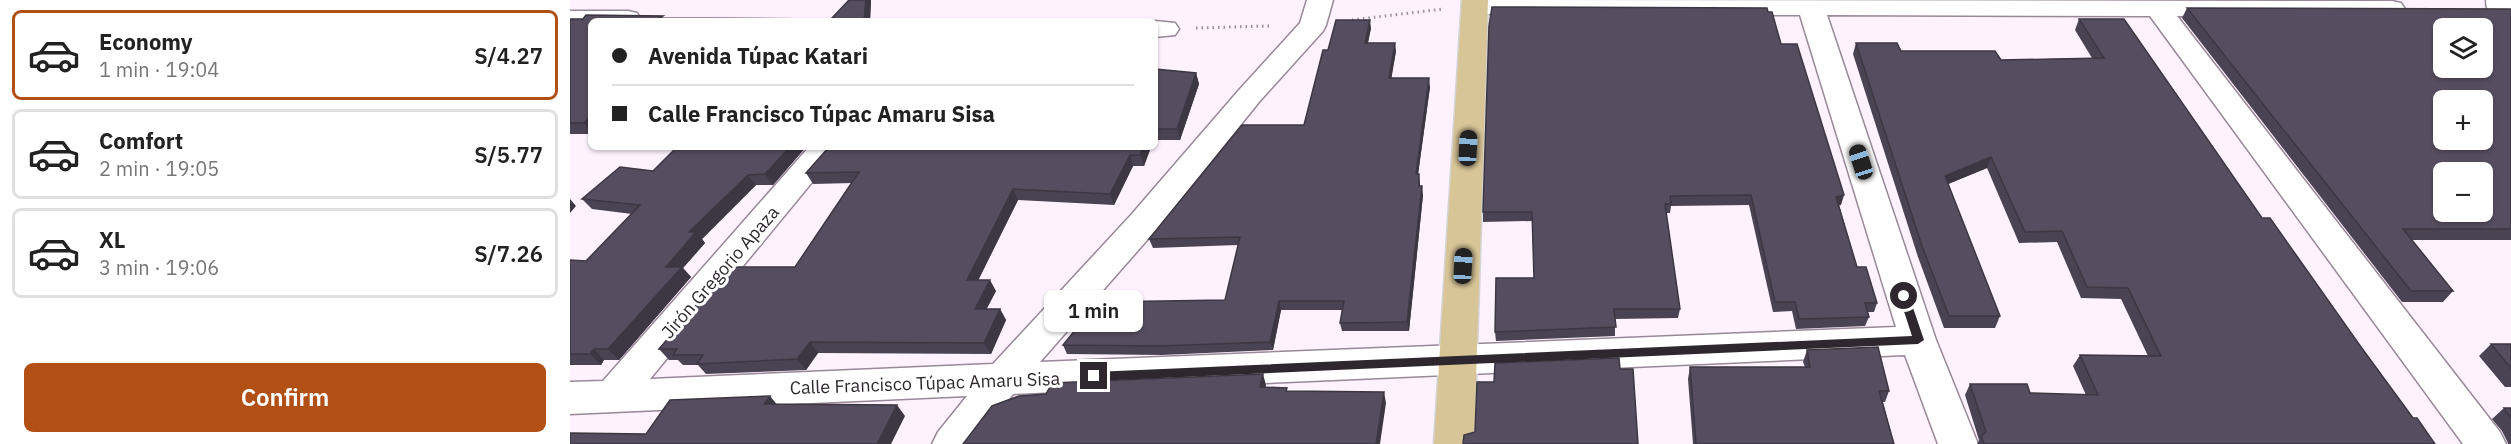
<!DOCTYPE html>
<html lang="en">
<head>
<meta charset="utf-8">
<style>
  :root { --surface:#fff; --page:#f6f6f6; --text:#222; --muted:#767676; --line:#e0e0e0; --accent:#b14f15 }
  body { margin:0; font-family:"IBM Plex Sans",sans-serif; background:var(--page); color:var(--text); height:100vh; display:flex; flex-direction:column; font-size:22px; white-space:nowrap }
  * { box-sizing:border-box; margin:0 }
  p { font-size:20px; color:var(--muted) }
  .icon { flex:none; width:33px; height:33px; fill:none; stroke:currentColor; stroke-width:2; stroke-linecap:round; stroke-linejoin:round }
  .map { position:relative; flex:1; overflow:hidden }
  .drawer { display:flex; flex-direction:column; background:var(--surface); width:570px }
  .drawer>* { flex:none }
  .banner { position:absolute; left:18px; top:18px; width:570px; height:132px; border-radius:9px; box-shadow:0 2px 4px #0004; display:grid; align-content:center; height:132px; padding:0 24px; background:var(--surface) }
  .controls { position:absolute; left:1863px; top:18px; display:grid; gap:12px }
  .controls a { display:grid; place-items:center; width:60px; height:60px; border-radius:9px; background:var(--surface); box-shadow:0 2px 4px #0004; font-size:30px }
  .end { position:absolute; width:27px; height:27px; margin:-14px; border:8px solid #2e282e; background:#fff; box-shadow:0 0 0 3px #fff }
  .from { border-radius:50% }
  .bubble { position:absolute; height:42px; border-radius:9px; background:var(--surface); box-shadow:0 2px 4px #0004; font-size:20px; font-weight:600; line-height:42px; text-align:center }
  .car { position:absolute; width:18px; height:36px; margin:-18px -9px; border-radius:8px; box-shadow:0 0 4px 2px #0007; background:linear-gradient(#222 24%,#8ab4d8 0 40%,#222 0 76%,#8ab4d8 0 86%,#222 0) }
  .banner b { display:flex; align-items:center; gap:21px; height:57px; font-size:22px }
  .banner b+b { border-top:2px solid var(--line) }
  .banner i { width:15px; height:15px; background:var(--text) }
  ul { padding:10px 0 0; list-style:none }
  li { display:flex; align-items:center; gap:18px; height:90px; margin:0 12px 9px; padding:0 12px; border:3px solid var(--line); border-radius:9px }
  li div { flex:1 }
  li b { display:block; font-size:22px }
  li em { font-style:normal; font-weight:600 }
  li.selected { border-color:var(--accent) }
  li>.icon { width:54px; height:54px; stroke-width:1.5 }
  .cta { display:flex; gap:12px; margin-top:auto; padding:12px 24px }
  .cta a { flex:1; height:69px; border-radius:9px; background:var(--accent); color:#fff; font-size:24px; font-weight:600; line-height:69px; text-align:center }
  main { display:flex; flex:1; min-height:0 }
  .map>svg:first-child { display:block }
</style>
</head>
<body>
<main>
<section class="drawer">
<ul>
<li class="selected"><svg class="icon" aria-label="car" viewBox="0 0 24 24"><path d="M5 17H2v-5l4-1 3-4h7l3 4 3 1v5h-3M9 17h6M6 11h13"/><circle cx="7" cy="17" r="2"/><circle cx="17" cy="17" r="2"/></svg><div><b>Economy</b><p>1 min · 19:04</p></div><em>S/4.27</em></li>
<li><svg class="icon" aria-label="car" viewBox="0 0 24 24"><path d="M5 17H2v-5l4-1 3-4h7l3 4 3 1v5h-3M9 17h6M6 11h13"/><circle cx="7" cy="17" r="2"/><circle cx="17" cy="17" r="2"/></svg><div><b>Comfort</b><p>2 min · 19:05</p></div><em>S/5.77</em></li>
<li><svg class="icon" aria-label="car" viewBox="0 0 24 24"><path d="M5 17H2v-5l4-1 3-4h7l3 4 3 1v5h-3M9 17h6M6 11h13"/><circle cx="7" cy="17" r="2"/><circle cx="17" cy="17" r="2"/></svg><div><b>XL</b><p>3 min · 19:06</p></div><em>S/7.26</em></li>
</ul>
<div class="cta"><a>Confirm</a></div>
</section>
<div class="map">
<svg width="1941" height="444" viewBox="0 0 1941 444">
  <rect width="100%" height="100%" fill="#fdf2fd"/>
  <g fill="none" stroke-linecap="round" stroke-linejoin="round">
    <g stroke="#988898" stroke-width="3">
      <path id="minor" d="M737 0H763L756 25 753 31 689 102 585 231 470 362 1326 327 1230 15 905 14 896 12 892 6 896 0 1822 1 1831 3 1835 9 1831 15 1822 17 1607 16 1930 432 1936 444H1893L1580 16 1257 15 1366 340 1408 444H1368L1335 355 443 394 405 444H362L368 432 397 396 0 414V382L33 381 239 147H271L80 379 423 364 561 215 669 90 730 23Z
        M1916 0H1941V28C1927 25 1916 15 1916 0Z
        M0 11H58L67 13 71 19 70 21H21V27H0Z
        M585 21 605 23 609 29 605 35 585 37Z"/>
    </g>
    <g stroke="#d5d4d5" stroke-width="3">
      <path id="major" d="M892 0H918L904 444H864Z"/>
    </g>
    <path stroke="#999199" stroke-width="3" stroke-dasharray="1.5 4" stroke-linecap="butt" d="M782 20 873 9
      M626 28 700 26"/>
    <use href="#minor" fill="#fff" fill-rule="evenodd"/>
    <use href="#major" fill="#d7c497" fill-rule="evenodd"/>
  </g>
  <path fill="#4a4353" d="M301 0 300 21H21V134H0V19H261Z
    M1617 8 1941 9V240H1841L1883 291 1873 302H1832L1612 18Z
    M1198 12 1211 44 1271 205H1269L1287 267 1307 303 1304 312H1298L1299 317 1295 326 1226 329 1222 311 1203 312 1179 205 1101 206 1100 213H1096L1110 309 1108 318 1045 319V336L926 341 925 332 964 278 962 221 913 222V212Z
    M1509 19 1692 218 1791 347 1843 418 1865 444H1407L1409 440 1395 395 1400 384 1460 393 1516 395 1503 366 1510 355 1578 356 1551 299 1511 298 1487 242 1449 243 1417 168 1378 184 1430 316 1425 328H1374L1348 257 1283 54 1286 43 1331 51 1431 60 1522 58 1505 30Z
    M801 28 798 43 826 51 821 78 860 87 848 174 850 182V186L853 195 839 331H772L770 323 772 310H711L703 350 592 355 497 354 493 345 655 300 668 245 583 248 579 239 734 125 758 50Z
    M585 69 626 73 629 84 610 140H585Z
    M107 147H236L203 185H186L132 239 135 243 113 268 121 277 49 360H34L31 365H0V260L16 261 62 214 22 209 12 199 83 171Z
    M259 147H581L574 166H563L544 205 448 200 408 280 426 291 416 309H430L436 320 421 354 248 353 236 370 136 374 128 365H113L108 360H99L89 349 225 267 282 183 243 184 236 173Z
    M1921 344H1941V387H1935L1909 356Z
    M1237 350 1319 391 1315 402H1313L1324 444H1123L1118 379 1120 367H1235L1233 362Z
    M1934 408H1941V444H1938V443L1932 431 1922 419Z"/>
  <path fill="#3c3743" d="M296 0H301L300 21H294Z
    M800 20 801 28 796 51 795 43Z
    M825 43 826 51 820 87 819 78Z
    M626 73 629 84 610 140 607 129Z
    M859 78 860 87 847 182 846 174Z
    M21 116V132L14 123Z
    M220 147H236L203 185 195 174Z
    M573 147H581L574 166 570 155Z
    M560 155 563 166 544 205 540 194Z
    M1421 157 1417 168 1371 187 1375 176Z
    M178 175 186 185 132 239 135 243 113 268 121 277 49 360 38 349 119 232Z
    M852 186 853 195 839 331 837 322Z
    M443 189 448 200 403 291 397 280Z
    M1274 195 1271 205 1263 206 1266 197Z
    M0 199 6 206 0 213Z
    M420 280 426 291 411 320 405 309Z
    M709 301 711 310 703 350 700 342Z
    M430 309 436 320 421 354 414 343Z
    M240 342 248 353 236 370 227 359Z
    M24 349 34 360 31 365 20 354Z
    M693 374 696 385 693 398 690 387Z
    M814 392 816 403 810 444H806Z
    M200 396 209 407 194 404Z
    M327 405 335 416 321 444H307Z"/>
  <path fill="#564e60" stroke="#3c3743" stroke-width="1.5" fill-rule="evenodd" d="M279 0H296L294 21H21V116L14 123H0V19H13L16 15 93 16 90 18 261 19Z
    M922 7 1197 8 1198 12H1202L1211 44H1227L1274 195 1266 197 1287 267H1296L1307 303H1295L1299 317 1229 319 1225 302H1205L1181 195 1100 196 1101 204H1095L1110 309H1044L1046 327 925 332 926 278H964L962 212H913L919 26Z
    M1617 8 1941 9V229H1833L1883 291H1841ZM1874 28H1912V68H1874ZM1874 100H1912V140H1874ZM1874 172H1912V212H1874Z
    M1509 19H1554L1692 218H1700L1791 347 1843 418H1847L1865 444H1414L1411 436 1416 432 1400 384H1457L1460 393 1528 395 1510 355 1591 356 1558 288 1517 287 1492 231 1455 232 1421 157 1375 176 1430 316H1379L1352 246 1286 43H1327L1331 51H1425L1431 60 1534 58Z
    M766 20H800L795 43H825L819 78H859L846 174H849V186H852L837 322 770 323 774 301H709L700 342 589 346 493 345 528 302 655 300 670 237 579 239 672 125H734L753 50H758Z
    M585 69 626 73 607 129H585Z
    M107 147H220L195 174 178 175 119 232H126L96 267H112L38 349H24L20 354H0V260L16 261 70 205 12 199 50 167 83 171Z
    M259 147H573L570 155H560L540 194 443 189 397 280H420L405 309H430L414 343 240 342 227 359 127 364 133 355H103L107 349H89L158 267H225L289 172 236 173Z
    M1921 344H1941V368Z
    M1308 347 1319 391H1309L1324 444H1126L1120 367H1240L1237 350Z
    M1049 358 1050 369H1063L1068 444H893L894 435 905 432 907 382H924L925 363Z
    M693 374 690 387 717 388 716 391 814 392 806 444H393L422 406 449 396 476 394 482 383Z
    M200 396 194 404 327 405 307 444H0V433L76 434 100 400Z
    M1934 408H1941V418Z"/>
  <path fill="#2e282e" d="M1334 292 1339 296 1354 340 1348 344 524 381 518 376 524 372 1342 336 1329 296Z"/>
  <g text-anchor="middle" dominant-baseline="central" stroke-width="6" stroke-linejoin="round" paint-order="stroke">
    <g font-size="18" fill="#2e282e" stroke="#fff">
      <text transform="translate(150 272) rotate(-49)">Jirón Gregorio Apaza</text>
      <text transform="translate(355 383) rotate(-2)">Calle Francisco Túpac Amaru Sisa</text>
    </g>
  </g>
</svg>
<div class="controls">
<a><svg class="icon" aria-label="layers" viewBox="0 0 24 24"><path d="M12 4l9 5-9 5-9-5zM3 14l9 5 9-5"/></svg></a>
<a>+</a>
<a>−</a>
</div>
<i class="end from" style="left:1334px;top:296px"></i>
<i class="end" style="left:524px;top:376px"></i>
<div class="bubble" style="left:474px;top:290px;width:99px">1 min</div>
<i class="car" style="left:898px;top:148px;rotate:3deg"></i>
<i class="car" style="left:1291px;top:162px;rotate:342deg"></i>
<i class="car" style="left:893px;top:266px;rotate:3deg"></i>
<div class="banner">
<b><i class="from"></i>Avenida Túpac Katari</b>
<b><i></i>Calle Francisco Túpac Amaru Sisa</b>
</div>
</div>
</main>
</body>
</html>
